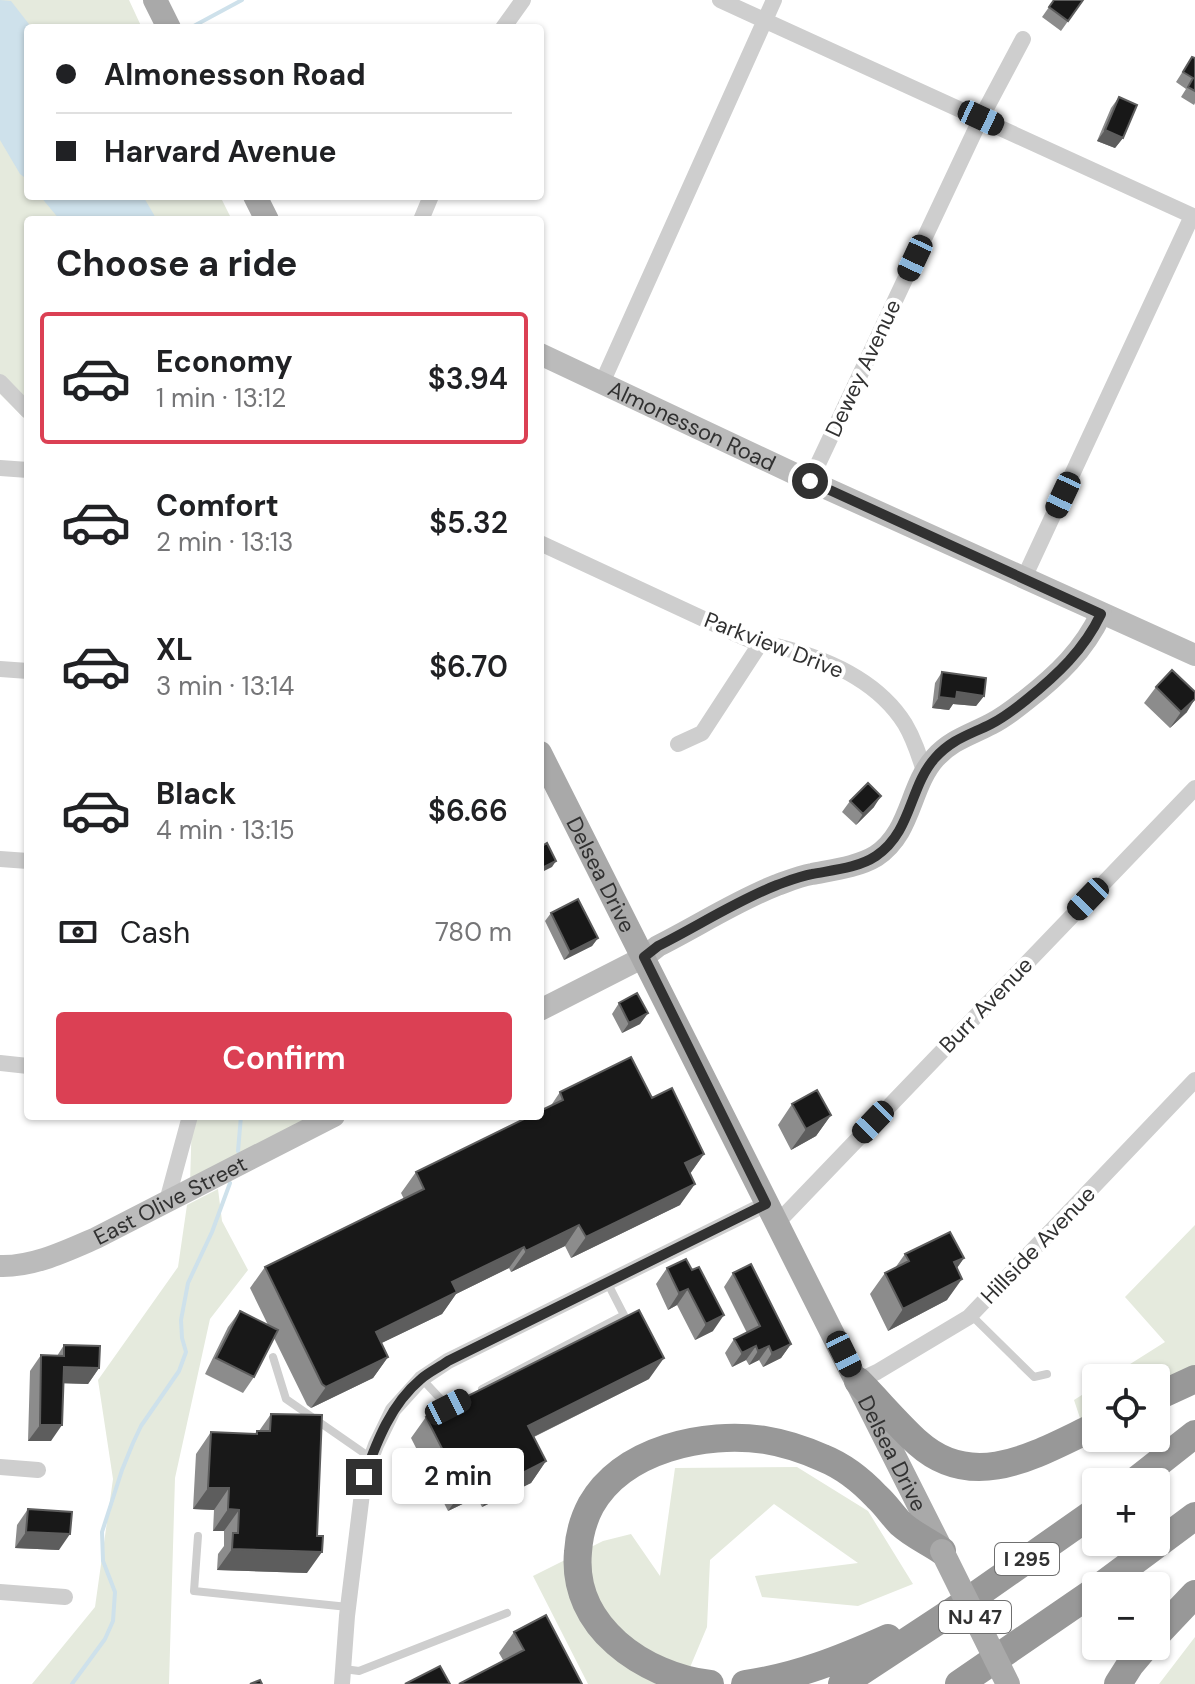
<!DOCTYPE html>
<html lang="en">
<head>
<meta charset="utf-8">
<style>
  :root { --surface:#fff; --page:#f6f6f6; --text:#202124; --muted:#757577; --line:#e0e0e0; --accent:#db4054 }
  body { margin:0; font-family:"DM Sans",sans-serif; background:var(--page); color:var(--text); height:100vh; display:flex; flex-direction:column; font-size:30px; white-space:nowrap }
  * { box-sizing:border-box; margin:0 }
  p { font-size:26px; color:var(--muted) }
  .icon { flex:none; width:44px; height:44px; fill:none; stroke:currentColor; stroke-width:2; stroke-linecap:round; stroke-linejoin:round }
  .map { position:relative; flex:1; overflow:hidden }
  .sheet { position:absolute; left:24px; top:216px; width:520px; height:904px; display:flex; flex-direction:column; background:var(--surface); border-radius:8px; box-shadow:0 2px 6px #0004 }
  .sheet>* { flex:none }
  .hud { position:absolute; left:24px; top:24px; width:520px; height:176px; border-radius:8px; box-shadow:0 2px 6px #0004; display:grid; align-content:center; height:176px; padding:0 32px; background:var(--surface) }
  .tools { position:absolute; left:1082px; top:1364px; display:grid; gap:16px }
  .tools a { display:grid; place-items:center; width:88px; height:88px; border-radius:8px; background:var(--surface); box-shadow:0 2px 6px #0004; font-size:40px }
  .end { position:absolute; width:36px; height:36px; margin:-18px; border:10px solid #313131; background:#fff; box-shadow:0 0 0 4px #fff }
  .from { border-radius:50% }
  .bubble { position:absolute; height:56px; border-radius:8px; background:var(--surface); box-shadow:0 2px 6px #0004; font-size:26px; font-weight:600; line-height:56px; text-align:center }
  .car { position:absolute; width:24px; height:48px; margin:-24px -12px; border-radius:10px; box-shadow:0 0 6px 2px #0007; background:linear-gradient(#222 24%,#8ab4d8 0 40%,#222 0 76%,#8ab4d8 0 86%,#222 0) }
  .hud b { display:flex; align-items:center; gap:28px; height:76px; font-size:30px }
  .hud b+b { border-top:2px solid var(--line) }
  .hud i { width:20px; height:20px; background:var(--text) }
  ul { padding:0; list-style:none }
  li { display:flex; align-items:center; gap:24px; height:132px; margin:0 16px 12px; padding:0 16px; border:4px solid transparent; border-radius:8px }
  li div { flex:1 }
  li b { display:block; font-size:30px }
  li em { font-style:normal; font-weight:600 }
  li.active { border-color:var(--accent) }
  li>.icon { width:72px; height:72px; stroke-width:1.5 }
  h2 { padding:0 32px; font-size:36px; line-height:96px }
  .pay { display:flex; align-items:center; gap:20px; height:88px; padding:0 32px; font-size:30px }
  .pay p { margin-inline-start:auto }
  .cta { display:flex; gap:16px; margin-top:auto; padding:16px 32px }
  .cta a { flex:1; height:92px; border-radius:8px; background:var(--accent); color:#fff; font-size:32px; font-weight:600; line-height:92px; text-align:center }
  .map>svg:first-child { display:block }
</style>
</head>
<body>
<div class="map">
<svg width="1195" height="1684" viewBox="0 0 1195 1684">
  <rect width="100%" height="100%" fill="#fff"/>
  <path fill="#e5eadd" d="M0 0H129L142 28H28V196H220L232 220H28V422L0 394Z
    M192 1116H307L311 1124 190 1184Z
    M218 1189 222 1221 248 1270 210 1319 175 1478 169 1684H32L95 1607 113 1479 98 1380 178 1267 187 1205Z
    M1195 1225V1374L1156 1394V1378H1108L1165 1342 1125 1297Z
    M1096 1386V1424L1084 1430 1074 1400Z
    M797 1467 868 1511 913 1584 858 1606 762 1597 755 1576 858 1563 774 1504 710 1560 707 1627 683 1684H588L533 1576 603 1541 631 1534 660 1576 675 1468Z
    M1195 1637V1684H1159Z"/>
  <path fill="#cee1eb" d="M0 0 11 1 32 28H28V180L20 174 0 140Z
    M40 196H143L157 220H60Z"/>
  <g fill="none" stroke-linecap="round" stroke-linejoin="round">
    <path stroke="#cee1eb" stroke-width="4" d="M190 28 242 0
      M238 1151 241 1116
      M72 1684 105 1639 113 1621 115 1592 103 1561 102 1532 122 1470 133 1443 141 1426 179 1371 186 1352 182 1338 181 1320 188 1283 212 1232 230 1183"/>
    <path stroke="#cecece" stroke-width="8" d="M971 1315 1034 1377 1047 1374
      M273 1357 286 1399 371 1458
      M422 1379 448 1407 455 1403
      M482 1389 624 1315 607 1282
      M198 1536 194 1591 348 1607
      M344 1669 359 1671 507 1613"/>
    <path stroke="#cecece" stroke-width="16" d="M720 0 1195 217
      M503 28 523 0
      M421 220 431 196
      M0 382 28 411
      M602 383 774 0
      M0 468 28 470
      M810 481 981 118 1023 39
      M540 543 738 635C745 638 753 642 761 644 767 646 774 645 780 647 828 659 878 681 905 724 914 739 919 755 924 771
      M1024 578 1192 216
      M0 669 28 671
      M678 744 702 733 760 644
      M0 859 28 861
      M0 1063 28 1066
      M167 1201 190 1116
      M778 1222 1195 788
      M858 1381 877 1372 969 1317 1195 1080
      M0 1467 38 1470
      M0 1592 65 1597
      M342 1684 347 1616 364 1477 376 1445 393 1410 421 1379 448 1361 766 1204"/>
    <g stroke="#bbb" stroke-width="22">
      <path id="s1" d="M540 354 810 481 1195 655"/>
      <path d="M540 1010 644 957 658 946C698 926 736 901 777 885 788 881 800 876 812 874 832 870 858 867 876 856 912 832 909 787 935 758 951 740 970 735 991 724 1003 718 1016 708 1026 700 1058 675 1084 650 1101 614"/>
      <path id="s2" d="M0 1266C33 1267 66 1251 96 1238L334 1116"/>
    </g>
    <g stroke="#a9a9a9" stroke-width="24">
      <path d="M155 0 169 28"/>
      <path d="M255 196 267 220"/>
      <path id="s3" d="M540 753 942 1551"/>
    </g>
    <path stroke="#989898" stroke-width="28" d="M858 1381C878 1401 897 1424 918 1443 975 1494 1040 1452 1096 1426
      M1156 1397 1195 1379
      M1134 1482 1195 1434
      M1101 1586 1195 1516
      M1156 1635 1195 1594
      M710 1684C644 1676 571 1627 578 1552 579 1535 583 1520 591 1505 623 1449 705 1431 765 1440 784 1443 805 1450 823 1458 843 1466 862 1481 877 1497 886 1505 893 1516 901 1524 913 1535 929 1542 942 1551
      M745 1684C796 1677 841 1659 888 1638
      M842 1684 959 1607 1096 1511
      M959 1684 1096 1590
      M1118 1684 1130 1665 1146 1646"/>
    <path stroke="#a9a9a9" stroke-width="24" d="M942 1551 1008 1684"/>
  </g>
  <path fill="#8c8c8c" d="M1054 0H1083L1061 31 1042 17Z
    M1192 57 1195 58V103L1194 105 1181 97 1186 89 1176 82Z
    M1119 97 1123 138 1115 148 1097 141 1111 108Z
    M942 672 984 696 976 706 953 704 949 710 932 708 935 683Z
    M1156 687 1187 712 1170 728 1144 703Z
    M850 801 874 807 856 825 842 812Z
    M551 913 598 938 592 946 564 960 545 921Z
    M619 1003 648 1013 640 1024 622 1033 612 1014Z
    M560 1092 652 1098 704 1154 690 1174 680 1205 571 1258 565 1246 511 1272 509 1268 456 1294 442 1314 381 1343 388 1357 373 1378 311 1408 307 1405 274 1338 254 1377 243 1393 205 1374 228 1327 240 1311 268 1325 250 1288 265 1267 404 1199 401 1193 416 1172 550 1107Z
    M792 1104 831 1115 816 1136 791 1150 778 1125Z
    M905 1254 964 1258 957 1268 947 1300 888 1331 870 1294 885 1273 895 1268Z
    M686 1259 713 1331 695 1340 677 1305 668 1310 656 1284 667 1268Z
    M733 1273 791 1344 781 1358 763 1367 759 1360 749 1365 746 1360 732 1367 725 1353 734 1339 747 1333 724 1287Z
    M64 1345 99 1368 88 1384 63 1383 51 1441H28L30 1371 41 1355 57 1356Z
    M649 1379 534 1437 546 1461 531 1483 482 1507 477 1497 448 1511 411 1438 426 1417Z
    M271 1414 307 1573 217 1570 218 1554 224 1546V1531H213L214 1510 193 1509 196 1454 211 1432 255 1434 257 1431H259Z
    M28 1509 59 1550 15 1548 17 1525Z
    M514 1632 582 1684 503 1660 499 1653Z"/>
  <path fill="#5d5d5d" d="M1105 130 1123 138 1115 148 1097 141Z
    M957 692 984 696 976 706 953 704 949 710 932 708 939 697Z
    M1195 699 1187 712 1170 728 1181 712Z
    M881 796 874 807 856 825 863 814Z
    M556 861 552 867 540 873V869Z
    M598 938 592 946 564 960 570 952Z
    M648 1013 640 1024 622 1033 629 1023Z
    M831 1115 816 1136 791 1150 806 1129Z
    M704 1154 689 1175 685 1163Z
    M695 1184 680 1205 571 1258 586 1237Z
    M579 1225 565 1246 511 1272 526 1251Z
    M524 1247 509 1268 456 1294 442 1314 361 1353 376 1332 452 1282Z
    M964 1258 949 1279 954 1262Z
    M962 1279 947 1300 888 1331 903 1309Z
    M688 1289 677 1305 668 1310 679 1293Z
    M724 1315 713 1331 695 1340 706 1324Z
    M791 1344 781 1358 763 1367 772 1353Z
    M756 1346 746 1360 732 1367 742 1353Z
    M769 1346 759 1360 749 1365 758 1351Z
    M388 1357 373 1378 311 1408 326 1387Z
    M664 1358 649 1379 513 1447 528 1426Z
    M64 1367 99 1368 88 1384 53 1383Z
    M40 1425H62L51 1441H28Z
    M546 1461 531 1483 482 1507 497 1486Z
    M492 1476 477 1497 448 1511 463 1490Z
    M208 1488H229L214 1510 193 1509Z
    M228 1509 239 1510 224 1531H213Z
    M26 1532 70 1534 59 1550 15 1548Z
    M232 1549 322 1552 307 1573 217 1570Z"/>
  <path fill="#181818" stroke="#5d5d5d" stroke-width="2" d="M1054 0H1083L1068 21 1049 7Z
    M1192 57 1195 58V91L1188 87 1193 78 1183 72Z
    M1119 97 1137 105 1123 138 1105 130Z
    M1172 670 1195 692V699L1181 712 1156 687Z
    M942 672 986 678 984 696 957 692 956 699 939 697Z
    M868 783 881 796 863 814 850 801Z
    M540 842 542 846 547 843 556 861 540 869Z
    M578 899 598 938 570 952 551 913Z
    M637 993 648 1013 629 1023 619 1003Z
    M631 1057 652 1098 672 1088 704 1154 685 1163 695 1184 586 1237 579 1225 526 1251 524 1247 452 1282 457 1292 376 1332 388 1357 326 1387 322 1384 265 1267 424 1189 416 1172 530 1116H540V1111L563 1100 560 1092Z
    M817 1090 831 1115 806 1129 792 1104Z
    M950 1232 964 1258 954 1262 962 1279 903 1309 885 1273 909 1261 905 1254Z
    M686 1259 692 1270 699 1267 724 1315 706 1324 688 1289 679 1293 667 1268Z
    M751 1264 791 1344 772 1353 769 1346 758 1351 756 1346 742 1353 734 1339 760 1326 733 1273Z
    M639 1310 664 1358 528 1426 546 1461 497 1486 492 1476 463 1490 426 1417Z
    M240 1311 278 1330 254 1377 216 1358Z
    M64 1345 100 1346 99 1368 64 1367 62 1425H40L41 1355 64 1356Z
    M271 1414 322 1415 317 1536H323L322 1552 232 1549 233 1533H238L239 1510 228 1509 229 1488H208L211 1432 257 1434V1431H270Z
    M28 1509 72 1512 70 1534 26 1532Z
    M546 1615 582 1684H459L524 1650 514 1632Z
    M440 1666 450 1684H405Z
    M260 1680 262 1684H250Z"/>
  <g fill="none" stroke-linecap="round" stroke-linejoin="round">
    <path stroke="#313131" stroke-width="10" d="M364 1477C377 1441 391 1404 421 1379 429 1372 440 1367 448 1361L766 1204 644 957 658 946C698 926 736 901 777 885 788 881 800 876 812 874 833 870 858 868 876 856 912 832 909 787 935 758 952 739 969 735 991 724 1003 718 1016 708 1026 700 1057 675 1084 650 1101 614L810 481"/>
  </g>
  <g text-anchor="middle" dominant-baseline="central" stroke-width="8" stroke-linejoin="round" paint-order="stroke">
    <g fill="#fff" stroke="#6f6f6f" stroke-width="2">
      <rect x="995" y="1543" width="64" height="32" rx="6"/>
      <rect x="939" y="1601" width="72" height="32" rx="6"/>
    </g>
    <g font-size="20" font-weight="bold" fill="#313131">
      <text x="1027" y="1559">I 295</text>
      <text x="975" y="1617">NJ 47</text>
    </g>
    <g font-size="22" fill="#313131" stroke="#fff">
      <text transform="translate(863 368) rotate(-65)">Dewey Avenue</text>
      <text stroke="none"><textPath href="#s1" startOffset="168">Almonesson Road</textPath></text>
      <text transform="translate(774 645) rotate(21)">Parkview Drive</text>
      <text stroke="none"><textPath href="#s3" startOffset="136">Delsea Drive</textPath></text>
      <text transform="translate(986 1005) rotate(-46)">Burr Avenue</text>
      <text stroke="none"><textPath href="#s2" startOffset="184">East Olive Street</textPath></text>
      <text transform="translate(1038 1245) rotate(-46)">Hillside Avenue</text>
      <text stroke="none"><textPath href="#s3" startOffset="784">Delsea Drive</textPath></text>
    </g>
  </g>
</svg>
<div class="tools">
<a><svg class="icon" aria-label="locate" viewBox="0 0 24 24"><circle cx="12" cy="12" r="6"/><path d="M12 2v4M12 18v4M2 12h4M18 12h4"/></svg></a>
<a>+</a>
<a>−</a>
</div>
<i class="end from" style="left:810px;top:481px"></i>
<i class="end" style="left:364px;top:1477px"></i>
<div class="bubble" style="left:392px;top:1448px;width:132px">2 min</div>
<i class="car" style="left:981px;top:118px;rotate:115deg"></i>
<i class="car" style="left:915px;top:258px;rotate:205deg"></i>
<i class="car" style="left:1063px;top:495px;rotate:205deg"></i>
<i class="car" style="left:1088px;top:899px;rotate:224deg"></i>
<i class="car" style="left:873px;top:1122px;rotate:224deg"></i>
<i class="car" style="left:844px;top:1354px;rotate:154deg"></i>
<i class="car" style="left:448px;top:1407px;rotate:63deg"></i>
<div class="hud">
<b><i class="from"></i>Almonesson Road</b>
<b><i></i>Harvard Avenue</b>
</div>
<section class="sheet">
<h2>Choose a ride</h2>
<ul>
<li class="active"><svg class="icon" aria-label="car" viewBox="0 0 24 24"><path d="M5 17H2v-5l4-1 3-4h7l3 4 3 1v5h-3M9 17h6M6 11h13"/><circle cx="7" cy="17" r="2"/><circle cx="17" cy="17" r="2"/></svg><div><b>Economy</b><p>1 min · 13:12</p></div><em>$3.94</em></li>
<li><svg class="icon" aria-label="car" viewBox="0 0 24 24"><path d="M5 17H2v-5l4-1 3-4h7l3 4 3 1v5h-3M9 17h6M6 11h13"/><circle cx="7" cy="17" r="2"/><circle cx="17" cy="17" r="2"/></svg><div><b>Comfort</b><p>2 min · 13:13</p></div><em>$5.32</em></li>
<li><svg class="icon" aria-label="car" viewBox="0 0 24 24"><path d="M5 17H2v-5l4-1 3-4h7l3 4 3 1v5h-3M9 17h6M6 11h13"/><circle cx="7" cy="17" r="2"/><circle cx="17" cy="17" r="2"/></svg><div><b>XL</b><p>3 min · 13:14</p></div><em>$6.70</em></li>
<li><svg class="icon" aria-label="car" viewBox="0 0 24 24"><path d="M5 17H2v-5l4-1 3-4h7l3 4 3 1v5h-3M9 17h6M6 11h13"/><circle cx="7" cy="17" r="2"/><circle cx="17" cy="17" r="2"/></svg><div><b>Black</b><p>4 min · 13:15</p></div><em>$6.66</em></li>
</ul>
<div class="pay"><svg class="icon" aria-label="cash" viewBox="0 0 24 24"><path d="M3 7h18v10H3z"/><circle cx="12" cy="12" r="2"/></svg>Cash<p>780 m</p></div>
<div class="cta"><a>Confirm</a></div>
</section>
</div>
</body>
</html>
